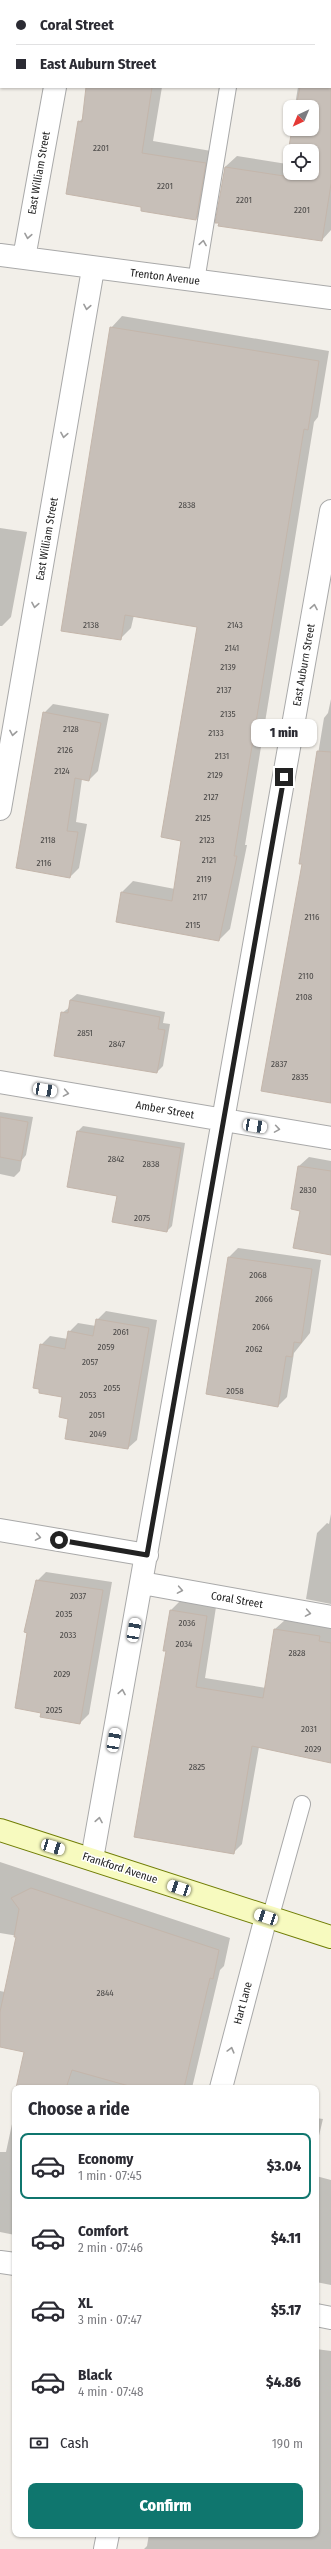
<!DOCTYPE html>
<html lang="en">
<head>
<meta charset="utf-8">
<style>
  :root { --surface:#fff; --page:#f2f2f3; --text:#2b2b33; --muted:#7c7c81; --line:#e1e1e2; --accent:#0f766e }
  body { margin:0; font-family:"Fira Sans Condensed",sans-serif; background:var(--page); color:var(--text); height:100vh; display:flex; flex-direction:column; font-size:15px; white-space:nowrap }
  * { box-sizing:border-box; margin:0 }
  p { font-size:13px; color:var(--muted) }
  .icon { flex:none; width:22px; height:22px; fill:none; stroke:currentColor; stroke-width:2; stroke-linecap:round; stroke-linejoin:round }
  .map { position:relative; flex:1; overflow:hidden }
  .side { position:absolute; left:12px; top:2085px; width:307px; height:452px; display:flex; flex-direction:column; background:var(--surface); border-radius:8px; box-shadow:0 1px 3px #0004 }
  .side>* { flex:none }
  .banner { position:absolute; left:0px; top:0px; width:331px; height:88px; box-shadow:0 1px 3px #0004; display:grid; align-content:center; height:88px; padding:0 16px; background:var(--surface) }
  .needle { width:26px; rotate:224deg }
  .fabs { position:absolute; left:283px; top:100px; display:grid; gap:8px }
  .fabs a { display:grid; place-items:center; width:36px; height:36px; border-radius:8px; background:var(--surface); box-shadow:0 1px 3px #0004; font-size:20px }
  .end { position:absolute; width:18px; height:18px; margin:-9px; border:5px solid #222; background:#fff; box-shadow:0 0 0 2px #fff }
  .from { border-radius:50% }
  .bubble { position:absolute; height:28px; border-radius:8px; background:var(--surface); box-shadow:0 1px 3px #0004; font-size:13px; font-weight:800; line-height:28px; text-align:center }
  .car { position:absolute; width:12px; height:24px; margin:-12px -6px; border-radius:5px; box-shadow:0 0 3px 1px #0007; background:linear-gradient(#fff 24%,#345 0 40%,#fff 0 76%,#345 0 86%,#fff 0) }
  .banner b { display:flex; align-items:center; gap:14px; height:38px; font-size:15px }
  .banner b+b { border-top:1px solid var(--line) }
  .banner i { width:10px; height:10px; background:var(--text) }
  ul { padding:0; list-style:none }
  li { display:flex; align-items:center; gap:12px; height:66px; margin:0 8px 6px; padding:0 8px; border:2px solid transparent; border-radius:8px }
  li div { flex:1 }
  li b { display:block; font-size:15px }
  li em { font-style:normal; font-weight:800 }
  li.on { border-color:var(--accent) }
  li>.icon { width:36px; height:36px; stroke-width:1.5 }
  h2 { padding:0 16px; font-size:18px; line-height:48px }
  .pay { display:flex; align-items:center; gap:10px; height:44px; padding:0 16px; font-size:15px }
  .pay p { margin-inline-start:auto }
  .cta { display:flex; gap:8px; margin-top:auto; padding:8px 16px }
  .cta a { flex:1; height:46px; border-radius:8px; background:var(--accent); color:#fff; font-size:16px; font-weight:800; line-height:46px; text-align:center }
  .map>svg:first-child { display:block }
</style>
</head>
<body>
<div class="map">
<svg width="331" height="2549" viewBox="0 0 331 2549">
  <rect width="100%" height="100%" fill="#f2efe9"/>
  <path fill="#0003" fill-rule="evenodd" d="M96 0H177L96 1Z
    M315 0H331V230L322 240 219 225 220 222H216L225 167 237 156 287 164 293 129H312V107H297L295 105 298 87H330V1ZM290 151H312V173H290Z
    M87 87H162L153 141 217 152 208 207 196 219 143 206 79 122 83 118Z
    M122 316 329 351 318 417 314 422 245 845H247L230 929 219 940 122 892 133 881 175 889 182 840 198 626 134 615 131 628 120 639 111 328Z
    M0 528 27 532 11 617 2 626H0Z
    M331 699V1102L303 864 300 863 324 718 328 713Z
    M53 704 109 714 98 771 89 780 82 779 76 822 87 824 79 868 70 877 44 713Z
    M77 994 165 1012 163 1023 170 1024 163 1066 157 1072 62 1013 70 1007V1000Z
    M0 1112 33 1117 26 1155 22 1160 20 1171 14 1177 0 1174Z
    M83 1126 185 1143 172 1226 167 1231 118 1195 68 1186 78 1131Z
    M309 1157 331 1161V1254L301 1210 299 1166Z
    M238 1248 321 1260 310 1333 294 1353 287 1397 278 1406 229 1257Z
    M106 1311 157 1320 137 1440 128 1448 70 1418 63 1396 41 1345 50 1336 68 1339 69 1332 78 1323 96 1326 97 1320Z
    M331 1514V1604L306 1599 317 1533 327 1523 329 1524Z
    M46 1572 112 1582 89 1714 80 1723 41 1716 37 1581Z
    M180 1601 216 1607 205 1678 266 1688 275 1629 285 1620 331 1618V1762L259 1747 242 1844 233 1853 167 1650 171 1610Z
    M0 1862 230 1938 224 1966 220 1970 192 2088H20L25 2051 0 2046V1991L5 1992 18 1936 0 1933Z
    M15 2110V2235L0 2232V2152H6Z
    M316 2118 323 2119 316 2148Z
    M316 2176 331 2180V2285L316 2282Z
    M316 2349 331 2351V2549H144L147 2546 149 2534H316Z"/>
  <path fill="#c7bfb8" stroke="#c4b6ab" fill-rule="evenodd" d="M86 87H152L142 153 206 163 196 220 141 211V207L66 194 78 121 82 122Z
    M300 87H331V184L322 241 218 226 219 223H215L225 167 284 176 292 129H312V107H296ZM290 151H312V173H290Z
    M110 327 319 361 308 430 304 429 234 856H237L219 941 116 922 121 892 172 901 181 841 161 837 197 627 125 615 121 640 61 631Z
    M43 712 101 723 89 781 75 778 67 831 78 832 70 878 16 868Z
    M317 751 331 752V1103L261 1091 302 864H299Z
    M70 1000 160 1017 158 1029 165 1030 157 1073 54 1056 61 1012 68 1013Z
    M0 1117 28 1122 21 1161 0 1157Z
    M77 1131 181 1148 167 1232 112 1222 117 1196 67 1187Z
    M298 1166 331 1171V1255L293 1248 300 1211 291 1209Z
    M228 1257 312 1269 301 1343 294 1342 292 1357 286 1356 278 1407 206 1394Z
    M96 1319 149 1328 128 1449 65 1439 68 1419 59 1417 62 1397 39 1393V1389L33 1388 40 1344 65 1349 68 1331 93 1336Z
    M36 1580 103 1590 80 1724 40 1717 41 1713 15 1708 27 1633 24 1632Z
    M170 1610 207 1616 196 1687 263 1698 274 1629 320 1636 319 1641 331 1643V1763L252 1746 234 1854 134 1837 166 1651H163Z
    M31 1888 219 1950 213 1979 210 1978 184 2088H136L72 2070 66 2088H16L24 2052 0 2047V2012L16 1937H14L19 1909 11 1898Z"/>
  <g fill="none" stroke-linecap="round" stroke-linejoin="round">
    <g stroke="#a9a9a9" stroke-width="18">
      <path id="service" d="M242 1V0
        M196 281 228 87
        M270 1919 302 1804"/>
    </g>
    <g stroke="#a9a9a9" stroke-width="24">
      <path id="minor" d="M71 1V0
        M0 255 331 298
        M24 258 55 87
        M0 809 93 269
        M0 1082 331 1138
        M0 1530 147 1555
        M142 1583 331 1617
        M92 1859 331 511
        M221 2088 266 1917
        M0 2262 15 2264
        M316 2315 331 2318
        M105 2549 108 2534"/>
    </g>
    <g stroke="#707d05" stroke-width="24">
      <path id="secondary" d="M0 1830 331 1937"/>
    </g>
    <use href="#service" stroke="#fff" stroke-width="16"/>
    <use href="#minor" stroke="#fff" stroke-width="22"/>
    <use href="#secondary" stroke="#f7fabf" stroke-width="22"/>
  </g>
  <defs><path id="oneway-chevron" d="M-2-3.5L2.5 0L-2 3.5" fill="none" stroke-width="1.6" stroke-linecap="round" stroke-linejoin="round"/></defs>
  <g stroke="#9c9c9c">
    <use href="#oneway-chevron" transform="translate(28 236) rotate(100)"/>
    <use href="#oneway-chevron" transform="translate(203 243) rotate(-81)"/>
    <use href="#oneway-chevron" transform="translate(87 307) rotate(100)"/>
    <use href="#oneway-chevron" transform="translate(64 435) rotate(100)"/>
    <use href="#oneway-chevron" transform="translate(35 605) rotate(100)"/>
    <use href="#oneway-chevron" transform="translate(314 607) rotate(-80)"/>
    <use href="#oneway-chevron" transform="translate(13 733) rotate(100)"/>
    <use href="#oneway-chevron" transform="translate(66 1093) rotate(10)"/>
    <use href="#oneway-chevron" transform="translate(277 1129) rotate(9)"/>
    <use href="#oneway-chevron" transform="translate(38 1537) rotate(10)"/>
    <use href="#oneway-chevron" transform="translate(180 1590) rotate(10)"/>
    <use href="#oneway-chevron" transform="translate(308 1613) rotate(10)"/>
    <use href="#oneway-chevron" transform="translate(122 1692) rotate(-80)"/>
    <use href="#oneway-chevron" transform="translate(99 1820) rotate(-80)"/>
    <use href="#oneway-chevron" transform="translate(231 2050) rotate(-75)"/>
  </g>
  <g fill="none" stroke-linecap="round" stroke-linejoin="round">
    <path stroke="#222" stroke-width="5" d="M59 1540 147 1555 284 777"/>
  </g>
  <g text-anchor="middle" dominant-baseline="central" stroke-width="3" stroke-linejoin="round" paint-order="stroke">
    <g font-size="9" fill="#4b4948">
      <text x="101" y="148">2201</text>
      <text x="165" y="186">2201</text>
      <text x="244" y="200">2201</text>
      <text x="302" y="210">2201</text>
      <text x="187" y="505">2838</text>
      <text x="91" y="625">2138</text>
      <text x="235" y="625">2143</text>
      <text x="232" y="648">2141</text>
      <text x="228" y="667">2139</text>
      <text x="224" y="690">2137</text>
      <text x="228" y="714">2135</text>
      <text x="71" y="729">2128</text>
      <text x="216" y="733">2133</text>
      <text x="65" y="750">2126</text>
      <text x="222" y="756">2131</text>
      <text x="62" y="771">2124</text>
      <text x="215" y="775">2129</text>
      <text x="211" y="797">2127</text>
      <text x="203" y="818">2125</text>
      <text x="48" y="840">2118</text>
      <text x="207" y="840">2123</text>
      <text x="209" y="860">2121</text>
      <text x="44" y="863">2116</text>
      <text x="204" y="879">2119</text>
      <text x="200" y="897">2117</text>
      <text x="312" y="917">2116</text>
      <text x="193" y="925">2115</text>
      <text x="306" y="976">2110</text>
      <text x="304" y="997">2108</text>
      <text x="85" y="1033">2851</text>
      <text x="117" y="1044">2847</text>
      <text x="279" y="1064">2837</text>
      <text x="300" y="1077">2835</text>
      <text x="116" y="1159">2842</text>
      <text x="151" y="1164">2838</text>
      <text x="308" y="1190">2830</text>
      <text x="142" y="1218">2075</text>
      <text x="258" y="1275">2068</text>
      <text x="264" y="1299">2066</text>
      <text x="261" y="1327">2064</text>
      <text x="121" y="1332">2061</text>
      <text x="106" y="1347">2059</text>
      <text x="254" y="1349">2062</text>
      <text x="90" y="1362">2057</text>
      <text x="112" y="1388">2055</text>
      <text x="235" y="1391">2058</text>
      <text x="88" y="1395">2053</text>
      <text x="97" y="1415">2051</text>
      <text x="98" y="1434">2049</text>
      <text x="78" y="1596">2037</text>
      <text x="64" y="1614">2035</text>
      <text x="187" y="1623">2036</text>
      <text x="68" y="1635">2033</text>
      <text x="184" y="1644">2034</text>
      <text x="297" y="1653">2828</text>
      <text x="62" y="1674">2029</text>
      <text x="54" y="1710">2025</text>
      <text x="309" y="1729">2031</text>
      <text x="313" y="1749">2029</text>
      <text x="197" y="1767">2825</text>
      <text x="105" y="1993">2844</text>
    </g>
    <g font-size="11" fill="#222" stroke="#fff">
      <text transform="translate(39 173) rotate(-80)">East William Street</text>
      <text transform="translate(165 277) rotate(7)">Trenton Avenue</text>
      <text transform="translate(47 539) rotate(-80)">East William Street</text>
      <text transform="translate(304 665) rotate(-80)">East Auburn Street</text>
      <text transform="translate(165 1110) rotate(10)">Amber Street</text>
      <text transform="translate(237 1600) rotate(10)">Coral Street</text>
      <text transform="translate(120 1868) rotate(18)">Frankford Avenue</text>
      <text transform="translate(243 2003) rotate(-75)">Hart Lane</text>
    </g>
  </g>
</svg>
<div class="fabs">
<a><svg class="needle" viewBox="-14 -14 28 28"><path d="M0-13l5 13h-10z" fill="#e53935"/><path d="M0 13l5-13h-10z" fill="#7c7c81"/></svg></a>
<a><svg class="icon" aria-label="locate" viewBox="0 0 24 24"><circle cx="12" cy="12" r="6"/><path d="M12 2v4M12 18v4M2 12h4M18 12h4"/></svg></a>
</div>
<i class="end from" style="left:59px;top:1540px"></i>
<i class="end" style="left:284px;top:777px"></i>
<div class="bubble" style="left:251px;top:719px;width:66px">1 min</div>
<i class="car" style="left:45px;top:1090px;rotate:100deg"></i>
<i class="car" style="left:255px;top:1126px;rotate:99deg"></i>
<i class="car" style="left:134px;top:1630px;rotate:10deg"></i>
<i class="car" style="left:114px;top:1740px;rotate:10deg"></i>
<i class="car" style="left:53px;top:1847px;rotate:107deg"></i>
<i class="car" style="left:179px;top:1888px;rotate:288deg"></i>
<i class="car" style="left:266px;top:1917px;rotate:288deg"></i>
<div class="banner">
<b><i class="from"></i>Coral Street</b>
<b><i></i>East Auburn Street</b>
</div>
<section class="side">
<h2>Choose a ride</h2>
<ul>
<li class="on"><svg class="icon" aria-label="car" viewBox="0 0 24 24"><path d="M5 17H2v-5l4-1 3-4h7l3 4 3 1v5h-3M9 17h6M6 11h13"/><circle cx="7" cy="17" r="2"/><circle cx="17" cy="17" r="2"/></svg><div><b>Economy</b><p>1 min · 07:45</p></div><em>$3.04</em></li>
<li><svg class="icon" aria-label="car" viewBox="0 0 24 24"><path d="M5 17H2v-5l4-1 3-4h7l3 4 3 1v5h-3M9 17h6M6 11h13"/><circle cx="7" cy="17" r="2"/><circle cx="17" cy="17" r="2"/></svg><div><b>Comfort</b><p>2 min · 07:46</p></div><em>$4.11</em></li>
<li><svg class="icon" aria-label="car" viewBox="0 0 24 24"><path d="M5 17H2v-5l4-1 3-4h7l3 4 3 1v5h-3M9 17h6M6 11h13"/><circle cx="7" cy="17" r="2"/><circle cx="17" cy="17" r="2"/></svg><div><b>XL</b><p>3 min · 07:47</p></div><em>$5.17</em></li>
<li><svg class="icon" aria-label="car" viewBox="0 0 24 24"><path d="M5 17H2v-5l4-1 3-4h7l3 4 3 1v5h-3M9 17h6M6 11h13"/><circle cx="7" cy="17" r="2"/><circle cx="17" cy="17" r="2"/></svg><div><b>Black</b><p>4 min · 07:48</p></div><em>$4.86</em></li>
</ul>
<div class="pay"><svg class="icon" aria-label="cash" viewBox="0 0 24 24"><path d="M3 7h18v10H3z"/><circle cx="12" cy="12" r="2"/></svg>Cash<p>190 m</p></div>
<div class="cta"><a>Confirm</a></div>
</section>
</div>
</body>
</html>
